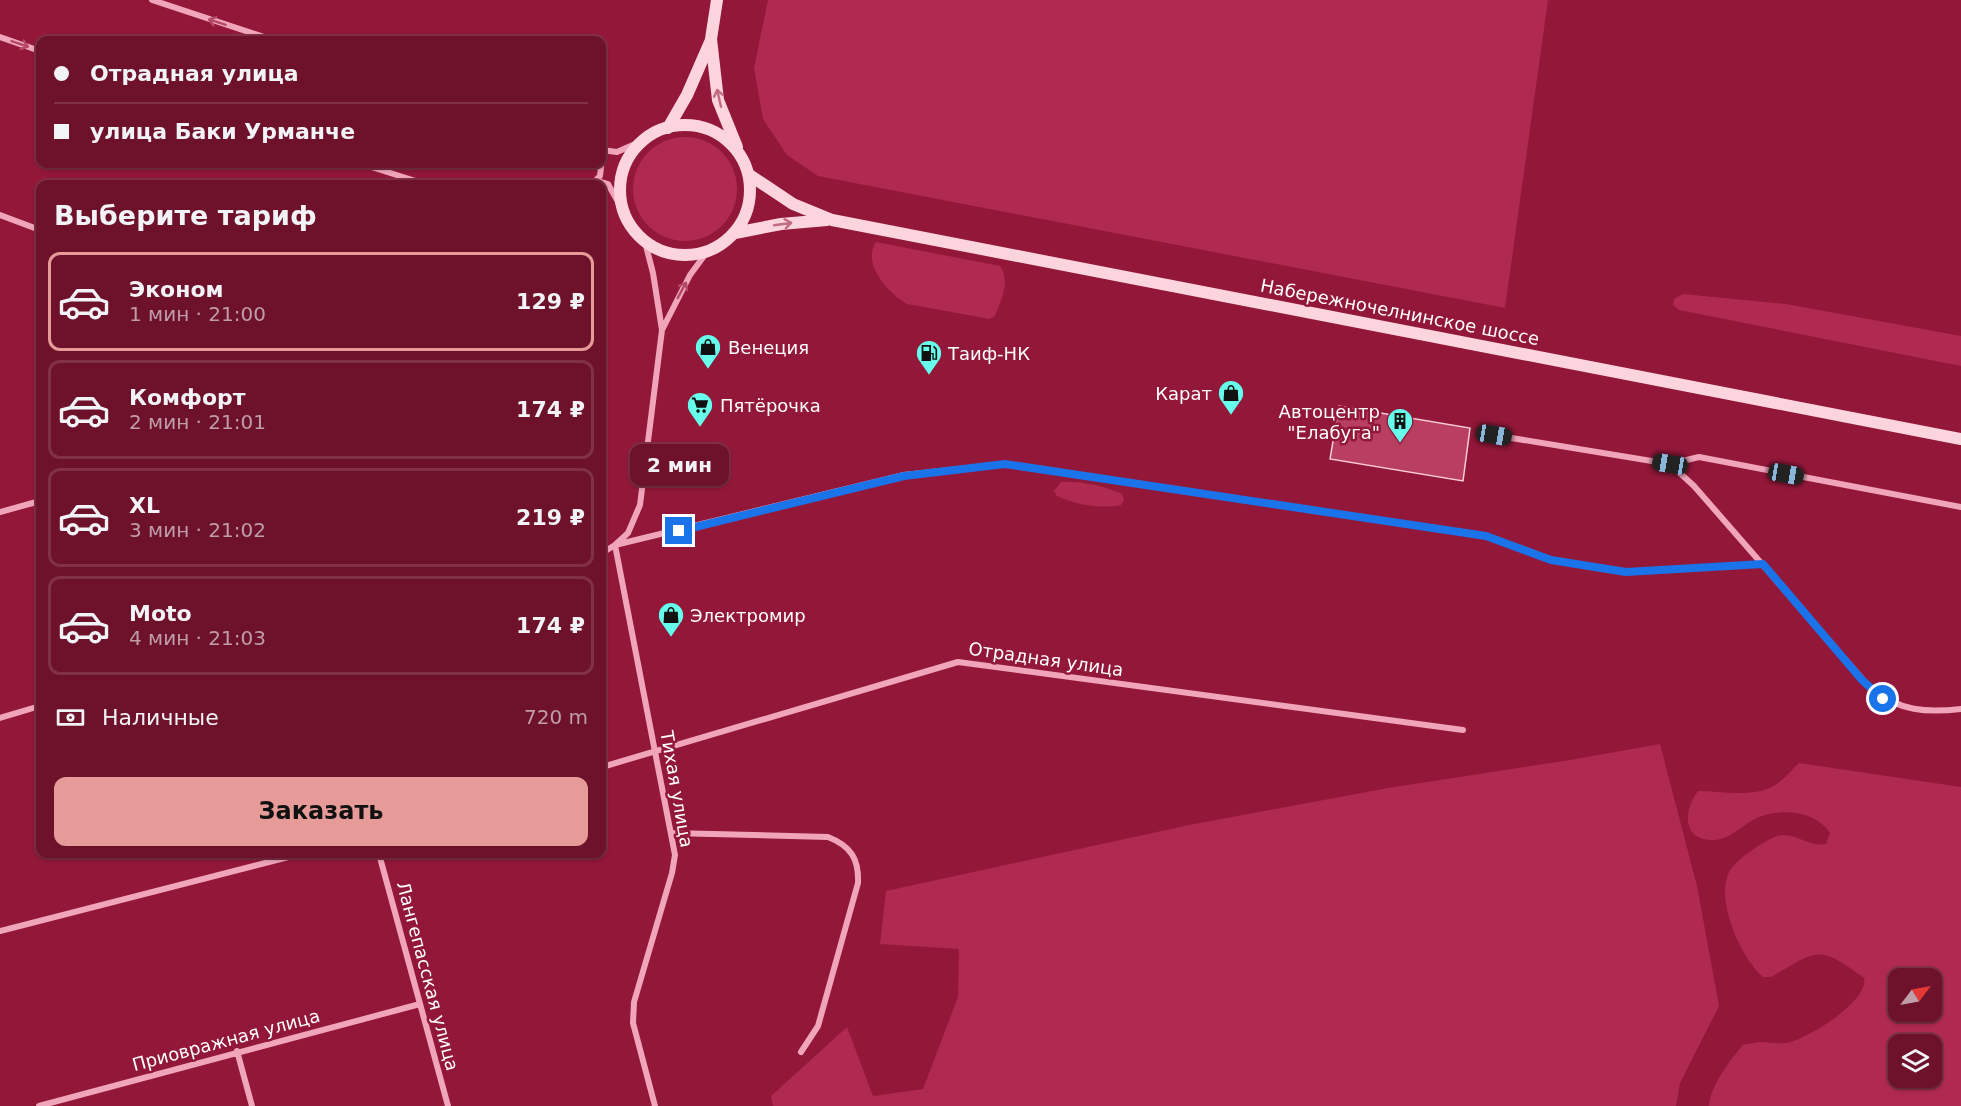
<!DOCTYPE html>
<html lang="ru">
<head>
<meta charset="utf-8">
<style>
  :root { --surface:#6e112b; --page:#731a33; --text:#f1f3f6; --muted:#bf9da9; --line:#803147; --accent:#e69b98 }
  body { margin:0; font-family:"DejaVu Sans",sans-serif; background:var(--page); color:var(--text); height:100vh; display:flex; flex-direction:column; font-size:22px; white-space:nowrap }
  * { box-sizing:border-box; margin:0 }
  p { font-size:20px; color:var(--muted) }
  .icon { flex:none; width:33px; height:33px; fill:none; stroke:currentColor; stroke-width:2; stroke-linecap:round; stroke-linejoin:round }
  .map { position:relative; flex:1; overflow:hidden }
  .drawer { position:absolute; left:36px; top:180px; width:570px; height:678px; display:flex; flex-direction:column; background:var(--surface); border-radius:12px; box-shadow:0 2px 4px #0004,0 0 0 2px var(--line) }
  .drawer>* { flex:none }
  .top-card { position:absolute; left:36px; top:36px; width:570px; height:132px; border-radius:12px; box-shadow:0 2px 4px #0004,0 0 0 2px var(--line); display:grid; align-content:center; height:132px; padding:0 18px; background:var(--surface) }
  .needle { width:39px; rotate:58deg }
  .controls { position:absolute; left:1888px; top:968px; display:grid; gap:12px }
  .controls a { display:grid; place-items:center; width:54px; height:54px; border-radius:12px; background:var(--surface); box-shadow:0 2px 4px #0004,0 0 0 2px var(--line); font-size:30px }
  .end { position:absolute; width:27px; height:27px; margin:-14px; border:8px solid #1a73e8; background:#fff; box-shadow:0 0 0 3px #fff }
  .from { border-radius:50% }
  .bubble { position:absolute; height:42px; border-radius:12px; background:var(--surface); box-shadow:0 2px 4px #0004,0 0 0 2px var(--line); font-size:20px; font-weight:800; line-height:42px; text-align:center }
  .car { position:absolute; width:18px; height:36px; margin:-18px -9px; border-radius:8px; box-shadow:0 0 4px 2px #0007; background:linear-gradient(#222 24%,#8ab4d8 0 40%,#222 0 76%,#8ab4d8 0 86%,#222 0) }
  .top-card b { display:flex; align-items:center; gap:21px; height:57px; font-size:22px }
  .top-card b+b { border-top:2px solid var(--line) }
  .top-card i { width:15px; height:15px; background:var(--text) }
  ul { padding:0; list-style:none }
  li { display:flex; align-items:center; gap:18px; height:99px; margin:0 12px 9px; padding:0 6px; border:3px solid var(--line); border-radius:12px }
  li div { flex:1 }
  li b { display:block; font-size:22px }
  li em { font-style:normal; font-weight:800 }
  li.current { border-color:var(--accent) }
  li>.icon { width:54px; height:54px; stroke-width:1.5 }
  h2 { padding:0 18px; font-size:27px; line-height:72px }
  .pay { display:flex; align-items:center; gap:15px; height:66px; padding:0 18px; font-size:22px }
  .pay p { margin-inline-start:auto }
  .button { display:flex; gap:12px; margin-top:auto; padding:12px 18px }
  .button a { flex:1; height:69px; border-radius:12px; background:var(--accent); color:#111; font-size:24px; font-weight:800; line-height:69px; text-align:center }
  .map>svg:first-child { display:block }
</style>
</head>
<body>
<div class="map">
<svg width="1961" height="1106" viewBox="0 0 1961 1106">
  <rect width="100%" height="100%" fill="#921739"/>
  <path fill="#b02951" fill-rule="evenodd" d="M768 0H1548L1505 308 818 176 787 155 763 119 754 68Z
    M633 189a52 52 0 1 1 104 0a52 52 0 1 1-104 0Z
    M876 242 1000 266C1011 282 1001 300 995 316L990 319 907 304C889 294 861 264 876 242Z
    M1683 294 1786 304 1961 336V366L1679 310 1673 305 1674 299Z
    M1061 482C1081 481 1104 486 1122 494L1124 500 1121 505C1099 509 1077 505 1057 496L1054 491Z
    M1660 744 1697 886 1719 1006 1680 1083 1676 1106H773L771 1096 847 1027 873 1096 923 1089 958 997 959 949 880 944 886 891 1189 825 1388 788 1570 760Z
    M1799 763 1961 787V1106H1709C1709 1087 1731 1059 1743 1045 1749 1044 1756 1042 1762 1042 1771 1042 1781 1045 1790 1042 1810 1037 1869 1001 1864 978 1817 944 1819 950 1771 977H1763C1741 958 1715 901 1729 872 1734 861 1765 840 1777 836 1794 831 1809 848 1826 844L1830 833C1816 811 1783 808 1759 817 1744 823 1732 839 1714 840 1682 841 1683 811 1698 791 1723 791 1757 799 1778 783 1786 777 1793 769 1799 763ZM1899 978H1932V1011H1899ZM1899 1044H1932V1077H1899Z"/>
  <path fill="#b93f62" stroke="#fbccda" stroke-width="1.5" d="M1339 406 1470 428 1463 481 1330 459Z"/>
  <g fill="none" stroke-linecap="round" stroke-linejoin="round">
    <path stroke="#f0a5bb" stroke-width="6" d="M152 0 273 40
      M0 37 40 51
      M602 150 617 152 644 140
      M362 164 425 184
      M595 181 600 176 602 158
      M588 184 598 181 608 184 626 216
      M0 215 40 230
      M645 242 653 273 662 330 640 505 628 533 615 545 675 855 672 873 634 1002 633 1023 655 1106
      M662 330 690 275 707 252
      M1493 435 1670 464 1699 457 1961 507
      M1670 464 1694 486 1871 689C1900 711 1926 713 1961 709
      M0 512 40 501
      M602 553 615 545 904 475 1005 464 1486 536 1551 560 1626 572 1763 564
      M0 718 40 706
      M602 767 958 662 1463 730
      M671 833 828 837C851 846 859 859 858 883L818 1026 801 1052
      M379 854 448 1106
      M0 931 300 854
      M237 1051 252 1106
      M39 1106 420 1004"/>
    <path stroke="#fbd4de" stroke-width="12" d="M717 0 711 39 718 100 737 147
      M620 190a65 65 0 1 1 130 0a65 65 0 1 1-130 0Z
      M668 128 687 95 711 40
      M748 174 793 204 832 220 1961 439
      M735 233 781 224 827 220"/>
  </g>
  <defs><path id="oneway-shaft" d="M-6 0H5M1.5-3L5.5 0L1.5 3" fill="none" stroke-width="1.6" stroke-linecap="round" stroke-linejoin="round" transform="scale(1.5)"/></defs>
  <g stroke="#b34966">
    <use href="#oneway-shaft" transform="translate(217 22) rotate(-162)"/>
    <use href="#oneway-shaft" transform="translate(20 44) rotate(19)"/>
    <use href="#oneway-shaft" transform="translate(682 290) rotate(-62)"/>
  </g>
  <g stroke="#c16c83">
    <use href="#oneway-shaft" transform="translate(719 98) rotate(-103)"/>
    <use href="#oneway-shaft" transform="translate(783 224) rotate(-8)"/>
  </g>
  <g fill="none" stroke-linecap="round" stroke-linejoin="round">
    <path stroke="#1a73e8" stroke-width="8" d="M679 531 904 476 1005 464 1486 536 1551 560 1626 572 1763 564 1862 680 1883 699"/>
  </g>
  <defs>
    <g id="shop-pin" transform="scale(1.35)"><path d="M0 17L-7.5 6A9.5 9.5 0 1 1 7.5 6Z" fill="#65ffeb" stroke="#921739"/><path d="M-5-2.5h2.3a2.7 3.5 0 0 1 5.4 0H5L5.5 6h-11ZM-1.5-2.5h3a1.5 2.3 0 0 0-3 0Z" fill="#111"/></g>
    <g id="fuel-pin" transform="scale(1.35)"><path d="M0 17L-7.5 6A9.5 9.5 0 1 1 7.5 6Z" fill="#65ffeb" stroke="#921739"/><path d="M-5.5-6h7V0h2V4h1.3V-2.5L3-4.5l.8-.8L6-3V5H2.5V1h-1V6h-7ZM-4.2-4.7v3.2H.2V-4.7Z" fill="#111"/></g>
    <g id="supermarket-pin" transform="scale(1.35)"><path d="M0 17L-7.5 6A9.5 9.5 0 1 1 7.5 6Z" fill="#65ffeb" stroke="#921739"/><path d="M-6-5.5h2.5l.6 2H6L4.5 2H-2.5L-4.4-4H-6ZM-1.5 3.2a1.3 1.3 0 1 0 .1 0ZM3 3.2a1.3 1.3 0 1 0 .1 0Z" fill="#111"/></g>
    <g id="building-pin" transform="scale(1.35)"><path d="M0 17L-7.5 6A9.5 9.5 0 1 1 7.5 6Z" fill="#65ffeb" stroke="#921739"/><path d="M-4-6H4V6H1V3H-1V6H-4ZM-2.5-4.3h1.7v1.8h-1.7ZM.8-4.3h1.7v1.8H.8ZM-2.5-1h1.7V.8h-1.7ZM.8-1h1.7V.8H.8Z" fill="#111"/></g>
  </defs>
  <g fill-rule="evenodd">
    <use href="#shop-pin" x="708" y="347"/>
    <use href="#fuel-pin" x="929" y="353"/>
    <use href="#shop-pin" x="1231" y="393"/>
    <use href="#supermarket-pin" x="700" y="405"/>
    <use href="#building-pin" x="1400" y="421"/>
    <use href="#shop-pin" x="671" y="615"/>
  </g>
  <g text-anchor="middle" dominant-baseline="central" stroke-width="5" stroke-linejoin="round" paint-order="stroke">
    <g font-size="18" fill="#fff" stroke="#921739">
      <text transform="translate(1400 312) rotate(11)">Набережночелнинское шоссе</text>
      <text transform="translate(1046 659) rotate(8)">Отрадная улица</text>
      <text transform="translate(677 789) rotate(80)">Тихая улица</text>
      <text transform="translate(428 976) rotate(75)">Лангепасская улица</text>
      <text transform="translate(226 1040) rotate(-15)">Приовражная улица</text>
    </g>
    <g font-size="18" fill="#fff" stroke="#921739" text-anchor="start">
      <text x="728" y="347">Венеция</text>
      <text x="948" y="353">Таиф-НК</text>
      <text x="1212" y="393" text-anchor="end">Карат</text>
      <text x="720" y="405">Пятёрочка</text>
      <text x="1380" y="411" text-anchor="end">Автоцентр<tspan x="1380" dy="21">"Елабуга"</tspan></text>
      <text x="690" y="615">Электромир</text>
    </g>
  </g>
</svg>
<div class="controls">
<a><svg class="needle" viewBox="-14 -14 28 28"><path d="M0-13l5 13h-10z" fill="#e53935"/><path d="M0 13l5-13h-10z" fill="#bf9da9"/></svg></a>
<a><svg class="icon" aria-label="layers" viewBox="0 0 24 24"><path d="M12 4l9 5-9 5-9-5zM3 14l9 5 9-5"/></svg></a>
</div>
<i class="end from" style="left:1883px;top:699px"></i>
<i class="end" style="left:679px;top:531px"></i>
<div class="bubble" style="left:630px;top:444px;width:99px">2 мин</div>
<i class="car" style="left:1494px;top:435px;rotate:99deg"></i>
<i class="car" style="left:1670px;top:464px;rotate:279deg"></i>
<i class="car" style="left:1786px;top:474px;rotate:100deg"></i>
<div class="top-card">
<b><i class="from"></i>Отрадная улица</b>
<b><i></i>улица Баки Урманче</b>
</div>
<section class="drawer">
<h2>Выберите тариф</h2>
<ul>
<li class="current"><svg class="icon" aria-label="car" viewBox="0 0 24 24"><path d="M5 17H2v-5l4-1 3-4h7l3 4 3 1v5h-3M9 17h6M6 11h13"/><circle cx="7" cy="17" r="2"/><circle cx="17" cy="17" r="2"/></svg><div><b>Эконом</b><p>1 мин · 21:00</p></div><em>129 ₽</em></li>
<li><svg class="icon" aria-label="car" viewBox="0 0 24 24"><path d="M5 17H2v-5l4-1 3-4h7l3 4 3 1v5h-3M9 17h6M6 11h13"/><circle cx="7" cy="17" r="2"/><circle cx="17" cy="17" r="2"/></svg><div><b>Комфорт</b><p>2 мин · 21:01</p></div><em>174 ₽</em></li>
<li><svg class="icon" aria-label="car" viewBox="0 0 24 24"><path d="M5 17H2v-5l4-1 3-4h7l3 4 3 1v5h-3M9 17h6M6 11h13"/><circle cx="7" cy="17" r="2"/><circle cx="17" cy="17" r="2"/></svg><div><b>XL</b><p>3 мин · 21:02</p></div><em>219 ₽</em></li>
<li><svg class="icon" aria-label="car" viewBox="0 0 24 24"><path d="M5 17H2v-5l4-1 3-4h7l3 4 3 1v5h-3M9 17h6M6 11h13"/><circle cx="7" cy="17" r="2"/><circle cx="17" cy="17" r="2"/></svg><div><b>Moto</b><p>4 мин · 21:03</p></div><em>174 ₽</em></li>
</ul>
<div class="pay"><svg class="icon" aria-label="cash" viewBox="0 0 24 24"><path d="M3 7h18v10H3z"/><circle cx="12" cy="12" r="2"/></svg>Наличные<p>720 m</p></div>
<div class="button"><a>Заказать</a></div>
</section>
</div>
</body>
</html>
